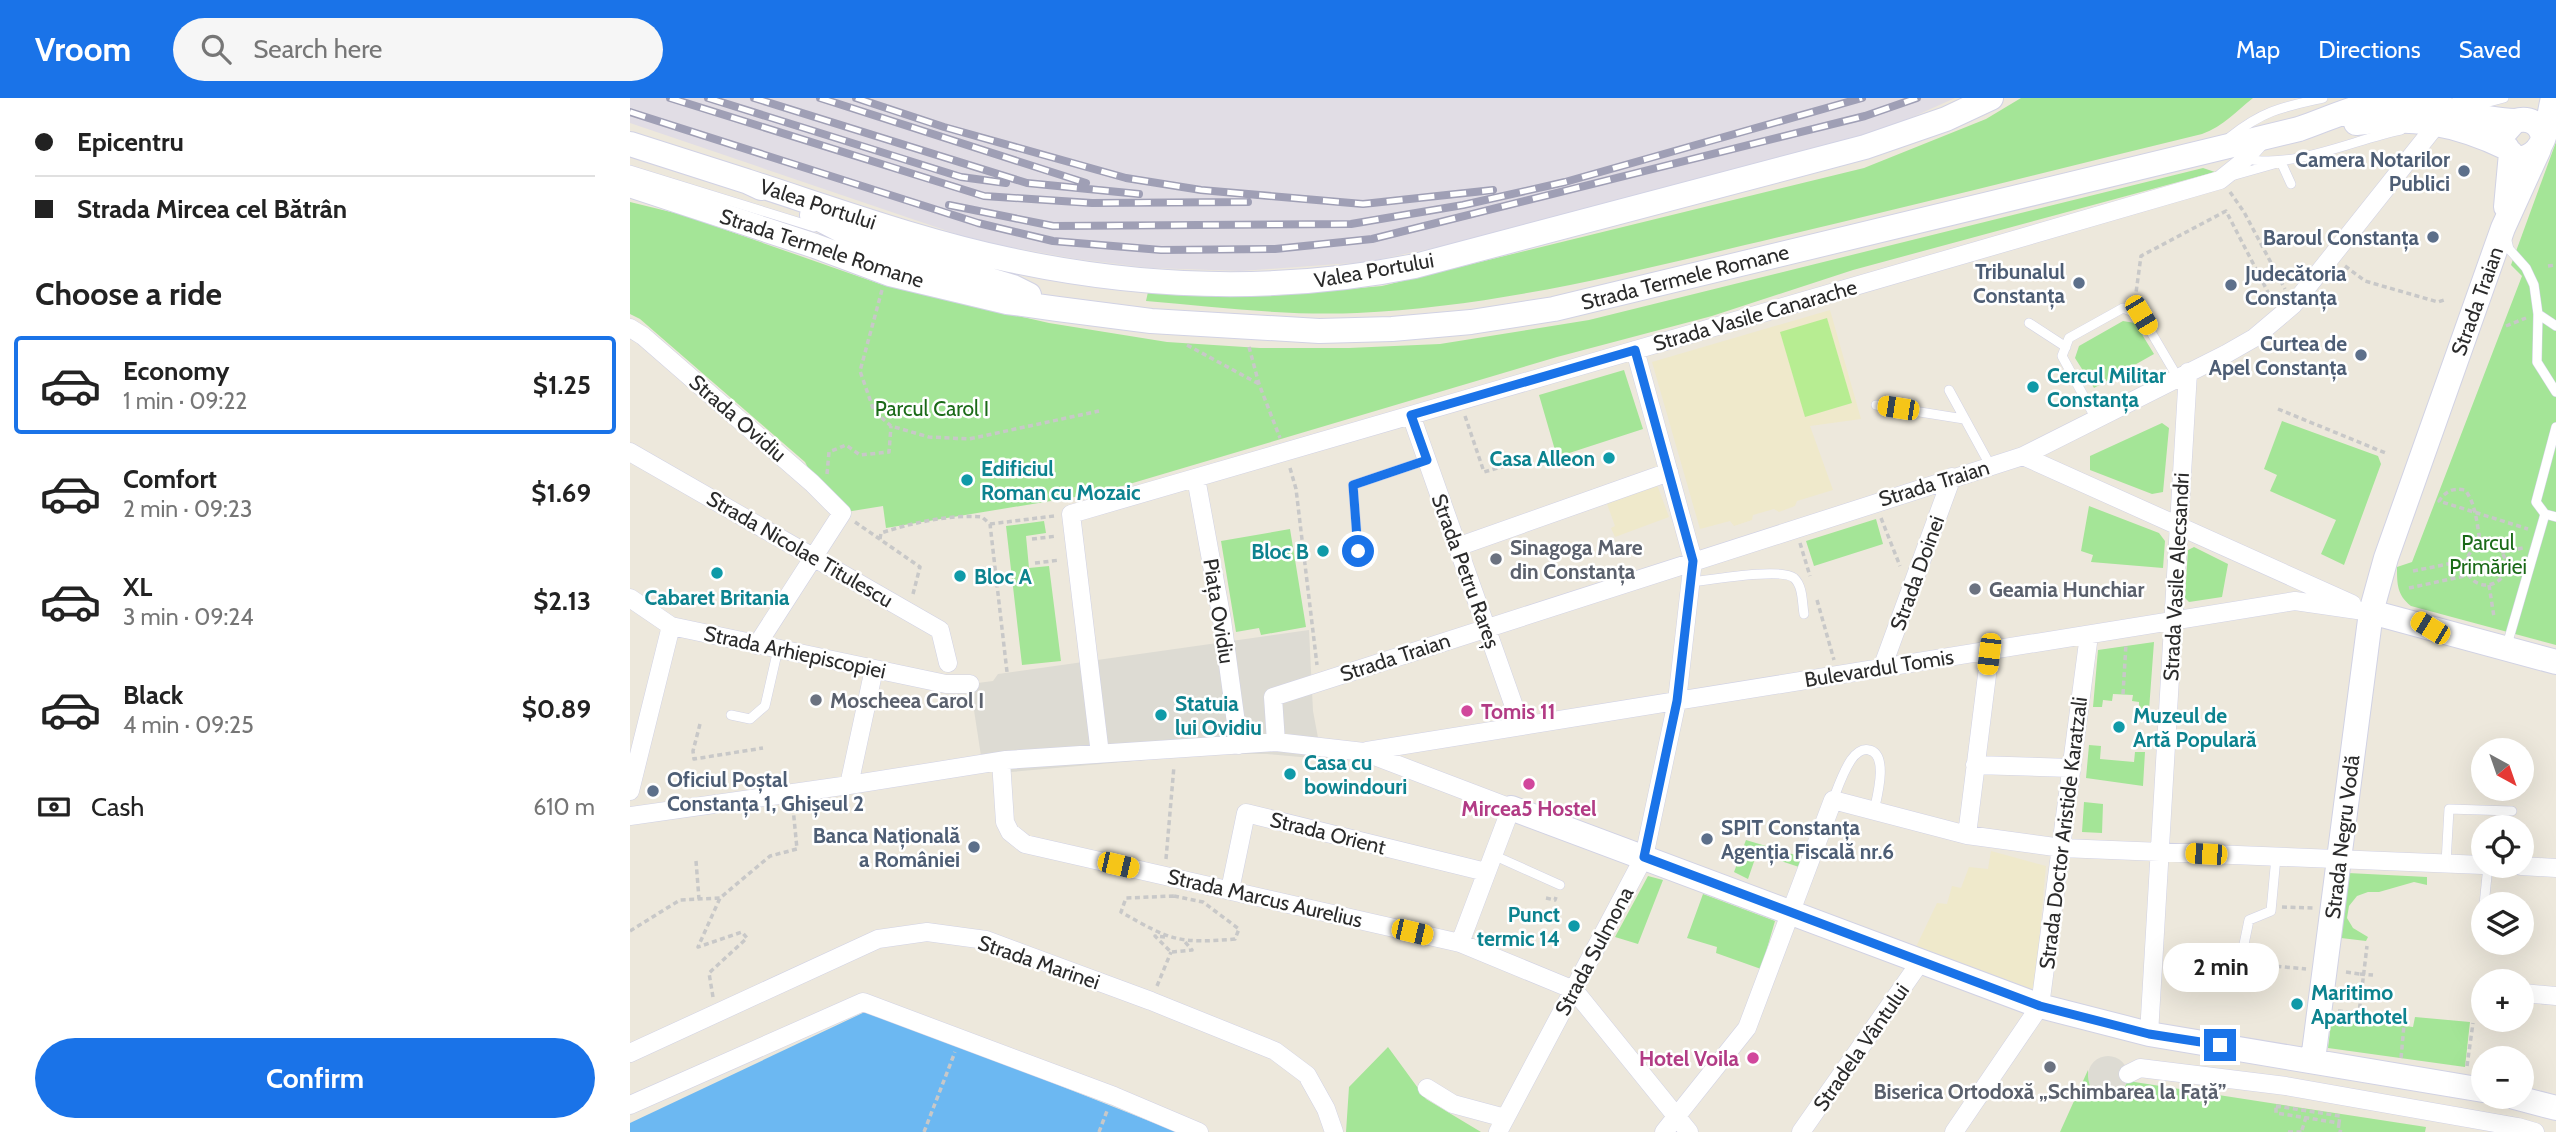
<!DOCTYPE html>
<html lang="en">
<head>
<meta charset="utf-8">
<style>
  :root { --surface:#fff; --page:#f6f6f6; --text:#222; --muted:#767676; --line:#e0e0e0; --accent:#1a73e8 }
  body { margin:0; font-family:Cabin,sans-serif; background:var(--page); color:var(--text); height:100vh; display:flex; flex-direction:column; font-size:26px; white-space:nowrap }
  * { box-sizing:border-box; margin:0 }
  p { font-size:23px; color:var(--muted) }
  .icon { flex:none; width:38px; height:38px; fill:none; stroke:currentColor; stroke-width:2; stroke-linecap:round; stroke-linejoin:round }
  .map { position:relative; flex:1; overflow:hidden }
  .drawer { display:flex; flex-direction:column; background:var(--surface); width:630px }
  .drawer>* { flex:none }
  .top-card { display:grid; align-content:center; height:154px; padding:0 35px; background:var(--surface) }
  .needle { width:46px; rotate:140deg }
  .controls { position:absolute; left:1841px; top:640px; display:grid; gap:14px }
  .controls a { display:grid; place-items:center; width:63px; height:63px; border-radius:50%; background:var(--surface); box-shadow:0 7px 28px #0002; font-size:35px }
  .end { position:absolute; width:32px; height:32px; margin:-16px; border:9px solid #1a73e8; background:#fff; box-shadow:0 0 0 4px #fff }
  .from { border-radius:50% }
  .bubble { position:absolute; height:49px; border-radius:24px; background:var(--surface); box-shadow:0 7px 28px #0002; font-size:23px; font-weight:700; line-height:49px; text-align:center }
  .car { position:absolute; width:21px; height:42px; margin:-21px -10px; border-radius:9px; box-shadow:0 0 5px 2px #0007; background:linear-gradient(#f5c518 24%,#345 0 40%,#f5c518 0 76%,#345 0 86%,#f5c518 0) }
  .top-card b { display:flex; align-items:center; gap:24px; height:66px; font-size:26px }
  .top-card b+b { border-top:2px solid var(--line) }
  .top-card i { width:18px; height:18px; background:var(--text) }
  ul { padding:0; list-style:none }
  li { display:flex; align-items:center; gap:21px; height:98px; margin:0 14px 10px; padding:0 21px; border:4px solid transparent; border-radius:7px }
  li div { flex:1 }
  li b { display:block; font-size:26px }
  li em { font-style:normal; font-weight:700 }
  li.on { border-color:var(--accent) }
  li>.icon { width:63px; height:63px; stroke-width:1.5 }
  h2 { padding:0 35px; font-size:32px; line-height:84px }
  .pay { display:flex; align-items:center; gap:18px; height:77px; padding:0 35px; font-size:26px }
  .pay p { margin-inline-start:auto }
  .cta { display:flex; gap:14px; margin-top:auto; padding:14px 35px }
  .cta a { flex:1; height:80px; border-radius:42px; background:var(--accent); color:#fff; font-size:28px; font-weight:700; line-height:80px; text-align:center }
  header { display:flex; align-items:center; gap:42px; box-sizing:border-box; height:98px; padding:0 35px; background:var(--accent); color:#fff }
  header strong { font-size:33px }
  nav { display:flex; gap:38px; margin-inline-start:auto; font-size:24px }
  .search { width:490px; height:63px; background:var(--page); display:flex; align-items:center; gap:18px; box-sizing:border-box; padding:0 24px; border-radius:38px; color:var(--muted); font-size:26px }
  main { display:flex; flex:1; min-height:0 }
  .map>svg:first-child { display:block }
</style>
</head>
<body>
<header>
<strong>Vroom</strong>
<div class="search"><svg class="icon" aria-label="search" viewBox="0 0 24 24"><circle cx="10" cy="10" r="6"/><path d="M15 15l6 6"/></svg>Search here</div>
<nav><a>Map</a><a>Directions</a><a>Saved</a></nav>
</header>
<main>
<section class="drawer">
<div class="top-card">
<b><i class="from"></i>Epicentru</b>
<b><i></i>Strada Mircea cel Bătrân</b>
</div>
<h2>Choose a ride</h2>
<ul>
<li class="on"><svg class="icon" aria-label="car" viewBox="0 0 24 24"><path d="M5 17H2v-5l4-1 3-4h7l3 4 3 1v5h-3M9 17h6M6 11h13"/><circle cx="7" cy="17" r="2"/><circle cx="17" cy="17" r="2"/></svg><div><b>Economy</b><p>1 min · 09:22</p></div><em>$1.25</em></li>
<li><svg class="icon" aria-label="car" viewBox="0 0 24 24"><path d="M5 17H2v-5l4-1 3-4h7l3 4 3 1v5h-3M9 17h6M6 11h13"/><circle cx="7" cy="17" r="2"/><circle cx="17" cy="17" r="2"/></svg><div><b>Comfort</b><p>2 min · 09:23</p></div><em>$1.69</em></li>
<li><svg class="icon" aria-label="car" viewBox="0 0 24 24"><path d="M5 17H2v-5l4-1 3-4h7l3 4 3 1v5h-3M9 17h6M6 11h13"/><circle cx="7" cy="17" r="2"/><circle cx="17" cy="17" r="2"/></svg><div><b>XL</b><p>3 min · 09:24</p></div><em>$2.13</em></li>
<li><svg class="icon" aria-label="car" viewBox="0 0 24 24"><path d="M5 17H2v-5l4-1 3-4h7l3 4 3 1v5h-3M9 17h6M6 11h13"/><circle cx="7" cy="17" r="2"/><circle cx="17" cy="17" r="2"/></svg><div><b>Black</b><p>4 min · 09:25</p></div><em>$0.89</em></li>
</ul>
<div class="pay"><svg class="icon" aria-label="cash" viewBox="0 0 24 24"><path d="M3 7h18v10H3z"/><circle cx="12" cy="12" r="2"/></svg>Cash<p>610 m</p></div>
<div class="cta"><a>Confirm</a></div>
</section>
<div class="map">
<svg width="1926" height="1034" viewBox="0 0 1926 1034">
  <rect width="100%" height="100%" fill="#ede8dc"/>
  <path fill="#e1dde5" d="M0 0H1325L1267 26 1189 51 833 144 736 164 611 173 521 170 447 161 347 143 0 25Z"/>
  <path fill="#efe9cb" d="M1200 212 1231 321 1180 328 1203 392 1167 403 1165 408 1149 414 1144 411 1123 417 1122 422 1104 428 1100 423 1070 431 1022 264Z
    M1026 384 1039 419 985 439 981 430 985 428 976 403Z
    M1361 753 1416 768 1405 887 1401 892 1286 849 1307 805 1317 806 1322 788 1331 790 1339 769 1358 771Z"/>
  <path fill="#a4e597" d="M1391 0H1623C1605 14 1594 28 1572 36 1420 73 1268 111 1115 147 987 178 859 209 727 215 657 218 586 209 516 203L518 194 641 198 752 188 1234 70 1356 21Z
    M1926 44V547L1781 508C1767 497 1767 486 1767 469L1782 464 1892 178 1881 167Z
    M1573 70 1585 74 1223 172 1082 218 927 259 469 395 256 430 253 408 216 414 186 385 175 364 10 221 0 216V104L53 117 253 187 419 225 537 244 630 250H719L810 246 959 222Z
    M1493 223 1505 225 1524 256 1464 290 1445 260 1449 248Z
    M994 272 1013 331 927 359 909 297Z
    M1652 323 1748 358 1751 366 1714 467 1691 456 1706 422 1640 393 1647 377 1634 371Z
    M1532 325 1539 330 1533 394 1522 396 1460 372V358Z
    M1459 408 1529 435 1535 443 1533 470 1461 464 1463 457 1451 453Z
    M1246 421 1253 446 1184 468 1176 443Z
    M414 423 416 435 396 438 399 470 419 468 431 563 392 567 376 428Z
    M660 431 676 529 631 537 629 530 606 534 591 443Z
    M1564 449 1598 466 1592 499 1559 504 1555 500 1558 452Z
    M1524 544 1519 612 1509 611V604L1502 603 1503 597 1483 596 1482 603 1473 602 1472 609H1463L1468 552Z
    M1459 647 1471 648 1470 661 1504 664 1505 654H1515L1513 688 1456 680Z
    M1454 704 1473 706 1472 735 1452 734Z
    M1116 742 1172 759 1169 769 1127 755 1118 781 1104 774Z
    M1718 775 1797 779V787L1784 784 1749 794H1738L1727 798 1719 808 1717 820 1723 830 1738 839 1736 843 1711 840Z
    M1018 778 1033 782 1008 846 985 839Z
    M1073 796 1145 823 1131 871 1086 855 1087 849 1057 840Z
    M1702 918 1783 929 1785 919 1840 924 1835 969 1698 950Z
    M758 949 796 1001 851 1034H716L719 989Z
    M1458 972 1460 989 1498 983 1796 1029 1795 1034H1430Z"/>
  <path fill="#b7ed92" d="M1197 220 1222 305 1175 319 1150 234Z"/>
  <path fill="#dddbd3" d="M679 532 683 613 692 661 637 656H583L381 674 380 666 351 658 340 586 363 583 368 576Z
    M1458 978a20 20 0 1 1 40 0a20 20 0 1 1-40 0Z"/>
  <path fill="#6cb8f2" d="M239 912 547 1034H0V1025Z"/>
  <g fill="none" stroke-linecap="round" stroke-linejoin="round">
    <g stroke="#d1d2e4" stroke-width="10">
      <path id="lane" d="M1827 0 1859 4 1874 0
        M1600 39C1634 12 1653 9 1693 0
        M1614 60C1660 73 1725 41 1771 32
        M0 72 184 129
        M1605 77 1651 64 1661 86
        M1876 139 1879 151 1896 170 1904 187 1908 216 1907 264 1926 294
        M1908 216 1926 228
        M1399 225 1436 249
        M1319 292 1360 367
        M1246 307 1334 321
        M1466 321 1432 258 1439 240 1493 210 1511 217 1548 280
        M1915 416 1926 419
        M728 453 723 387 797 362
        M1061 484C1080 482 1151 469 1164 480 1173 488 1172 504 1174 516
        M1877 547 1915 416 1906 404 1926 329
        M101 617 120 621 135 608 148 551
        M1203 702C1208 689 1213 674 1221 662 1225 656 1232 650 1239 652 1259 656 1247 699 1244 713
        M863 757 930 787
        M1816 765 1819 711 1882 713
        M1854 807 1858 768
        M1852 827 1853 818
        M1612 856 1619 822 1641 813 1646 759"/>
    </g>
    <g stroke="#d1d2e4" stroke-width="19">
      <path id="street" d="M0 230 13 238 182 385 212 415 127 547
        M781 317 891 628
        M0 354 310 532 318 565
        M1393 358 1722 506
        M566 380 592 522 609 647
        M827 449 1039 374
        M0 500 41 528 316 586H340
        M1252 570 1322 379
        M646 644 643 599 1393 358 1596 256 1624 240 1663 207 1807 26
        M737 653 1665 503 1741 514
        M470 656 441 416 1590 82 1610 66 1633 40
        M371 663 375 724 380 734 395 746 830 845 944 892 1059 1034
        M1345 667 1441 670
        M219 687 244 571
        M0 693 41 528
        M0 718 219 687 376 662 646 644 734 654 881 710 830 845
        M1337 737 1360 553
        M1891 768 1926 770
        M600 792 616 715 856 774
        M1892 895 1926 898
        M1519 936 1558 274
        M0 955 248 841 297 834 356 842 521 903 645 953 677 977 696 1011 704 1034
        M1498 976 1510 970 1656 988 1888 1029 1905 1034
        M797 990 823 1006 875 1020
        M0 1007 233 904 484 998 569 1034
        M868 1034 1014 759 1047 603 1063 462 1005 252
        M1034 1034 1117 930 1203 702 1337 737 1432 750 1853 767
        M1171 1034 1291 863
        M1324 1034 1410 908 1459 537"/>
    </g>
    <g stroke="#d1d2e4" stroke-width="26">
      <path id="secondary" d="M1726 25C1783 18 1825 25 1877 50
        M1876 33 1885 23C1899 19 1910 25 1913 39
        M0 46 116 83 131 90
        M1896 59C1917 53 1918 19 1923 0
        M116 83C203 111 290 143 380 162 515 191 650 195 785 168L1235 49 1316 21 1361 0
        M0 87 185 148 260 176 377 204 428 211 521 223 689 233 762 231 841 224 924 211 1669 31C1699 21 1731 4 1763 4 1804 4 1844 22 1885 23
        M1876 109 1881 55
        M182 117 236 145 383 189 399 197
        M1741 514 1926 564
        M881 710 1410 908 1519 936 1853 992
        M1683 962 1741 514 1756 460 1873 130 1909 51
        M1884 999 1926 1010"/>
    </g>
    <path stroke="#c8c8c8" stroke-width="3.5" stroke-dasharray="5 3.5" stroke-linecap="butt" d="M1600 94 1614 114 1655 191
      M1715 168 1735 183 1808 204 1817 201
      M1918 168 1926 167
      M252 192 230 273 244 313 261 328 299 339 339 341 469 313
      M1505 202 1511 158 1596 113 1642 202
      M1876 228 1896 220
      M557 247 629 286
      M619 249 629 286 650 340
      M1648 311 1758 356
      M835 318 854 374 901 360
      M660 370 666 391 687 567
      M197 376 199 354 216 347 230 357 259 354 261 328
      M1251 420 1270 468
      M225 424 290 469 283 496
      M360 426 424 418
      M250 441 251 435C281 425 321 416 352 419L360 426 377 574
      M402 441 427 438
      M1170 445 1180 478
      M1836 467a20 20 0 1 1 40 0a20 20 0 1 1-40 0Z
      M1851 448C1847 430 1847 407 1835 392 1823 390 1817 392 1809 403L1898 431
      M1871 454 1893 450
      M405 465 430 462
      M1783 473 1838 462
      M1859 487 1864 519
      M1779 490 1839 477
      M1187 502 1204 562
      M1493 596 1496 546
      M70 626 63 653 64 661 133 650
      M536 761 544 668
      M66 763 69 801
      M544 798 573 804 609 831 605 841C548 846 540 842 491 814L496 800Z
      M916 800 925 802 926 799
      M1652 809 1683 810
      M0 833 50 802 90 800
      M535 839 525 838 541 854
      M542 854 562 852 555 844
      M1621 866 1676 871
      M1716 874 1730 876
      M527 888 541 854
      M83 899 79 875 117 840 112 834 68 849 90 800 140 758 167 751 163 710
      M1708 913 1729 915 1737 848
      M1771 960 1774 927
      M1837 968 1843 925
      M1646 1008 1710 1018 1709 1025 1646 1015Z
      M1709 1025 1708 1033 1712 1034
      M1672 1032 1676 1019
      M294 1034 325 954
      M469 1034 477 1013
      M1658 1034H1675"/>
    <use href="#lane" stroke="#fff" stroke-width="9"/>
    <use href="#street" stroke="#fff" stroke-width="18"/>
    <use href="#secondary" stroke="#fff" stroke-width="24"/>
    <g stroke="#9f9fb5" stroke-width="8">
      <path id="rail" d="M40 0 354 98 462 105 618 104
        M78 0 331 79 376 85
        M124 0 397 85 509 96
        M190 0 456 85
        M226 0 314 29 496 80 571 92 733 106 863 92
        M0 14 348 125 423 143 531 152 645 151 742 141 1235 18 1287 0
        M319 107 423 128 721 126 833 107 935 84 1232 0"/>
    </g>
    <use href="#rail" stroke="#fff" stroke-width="5" stroke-dasharray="16" stroke-linecap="butt"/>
    <path stroke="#c8c8c8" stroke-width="3.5" stroke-dasharray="5 3.5" stroke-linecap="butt" d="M1730 876 1743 877"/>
  </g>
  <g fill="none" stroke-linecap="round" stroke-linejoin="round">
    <path stroke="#1a73e8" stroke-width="9" d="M728 453 723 387 797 362 781 317 1005 252 1063 463 1047 603 1014 759 1410 908 1519 936 1590 947"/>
  </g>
  <g fill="#5c6f8a" stroke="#fff" stroke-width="2.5">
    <circle cx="1834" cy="73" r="7"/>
    <circle cx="1803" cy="139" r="7"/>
    <circle cx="1449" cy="185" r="7"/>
    <circle cx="1601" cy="187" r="7"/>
    <circle cx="1731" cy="257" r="7"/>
    <circle cx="23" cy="693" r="7"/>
    <circle cx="1077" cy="741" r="7"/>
    <circle cx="344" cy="749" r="7"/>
  </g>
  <g fill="#0f9aa8" stroke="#fff" stroke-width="2.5">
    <circle cx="1403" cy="289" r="7"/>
    <circle cx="979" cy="360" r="7"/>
    <circle cx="337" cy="382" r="7"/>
    <circle cx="693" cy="453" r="7"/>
    <circle cx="87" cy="475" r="7"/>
    <circle cx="330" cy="478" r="7"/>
    <circle cx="531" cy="617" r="7"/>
    <circle cx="1489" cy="629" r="7"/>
    <circle cx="660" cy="676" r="7"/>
    <circle cx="944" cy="828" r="7"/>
    <circle cx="1667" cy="906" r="7"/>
  </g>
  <g fill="#6b7280" stroke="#fff" stroke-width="2.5">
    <circle cx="866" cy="461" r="7"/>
    <circle cx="1345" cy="491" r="7"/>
    <circle cx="186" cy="602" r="7"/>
    <circle cx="1420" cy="969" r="7"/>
  </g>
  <g fill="#d1479c" stroke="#fff" stroke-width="2.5">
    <circle cx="837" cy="613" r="7"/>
    <circle cx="899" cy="686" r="7"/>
    <circle cx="1123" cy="960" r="7"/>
  </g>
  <g text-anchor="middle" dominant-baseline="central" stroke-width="5" stroke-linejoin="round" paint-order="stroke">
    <g font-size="21" font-weight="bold" fill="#4e5e75" stroke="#fff" text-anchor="end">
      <text x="1820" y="61">Camera Notarilor<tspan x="1820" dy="24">Publici</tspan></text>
      <text x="1789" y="139">Baroul Constanța</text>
      <text x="1435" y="173">Tribunalul<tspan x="1435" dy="24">Constanța</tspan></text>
      <text x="1615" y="175" text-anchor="start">Judecătoria<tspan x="1615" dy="24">Constanța</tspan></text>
      <text x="1717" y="245">Curtea de<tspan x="1717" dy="24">Apel Constanța</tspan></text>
      <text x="37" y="681" text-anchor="start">Oficiul Poștal<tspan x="37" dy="24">Constanța 1, Ghișeul 2</tspan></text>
      <text x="1091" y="729" text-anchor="start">SPIT Constanța<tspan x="1091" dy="24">Agenția Fiscală nr.6</tspan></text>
      <text x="330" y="737">Banca Națională<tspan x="330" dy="24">a României</tspan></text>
    </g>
    <g font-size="21" fill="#2b2b2b" stroke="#fff">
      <text transform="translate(188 106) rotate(18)">Valea Portului</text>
      <text transform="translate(192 150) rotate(18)">Strada Termele Romane</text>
      <text transform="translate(744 172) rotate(-10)">Valea Portului</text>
      <text transform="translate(1055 179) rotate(-14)">Strada Termele Romane</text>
      <text transform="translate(1847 203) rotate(-70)">Strada Traian</text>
      <text transform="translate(1125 217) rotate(-16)">Strada Vasile Canarache</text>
      <text transform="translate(108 320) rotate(41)">Strada Ovidiu</text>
      <text transform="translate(1304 385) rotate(-17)">Strada Traian</text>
      <text transform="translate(170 451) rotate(30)">Strada Nicolae Titulescu</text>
      <text transform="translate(836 473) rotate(70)">Strada Petru Rareș</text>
      <text transform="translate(1287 475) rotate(-70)">Strada Doinei</text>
      <text transform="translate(1546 479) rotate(-87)">Strada Vasile Alecsandri</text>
      <text transform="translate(589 513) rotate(81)">Piața Ovidiu</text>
      <text transform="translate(165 554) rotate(12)">Strada Arhiepiscopiei</text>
      <text transform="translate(765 559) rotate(-18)">Strada Traian</text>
      <text transform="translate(1249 570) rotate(-9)">Bulevardul Tomis</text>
      <text transform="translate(698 735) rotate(14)">Strada Orient</text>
      <text transform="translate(1433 735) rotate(-83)">Strada Doctor Aristide Karatzali</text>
      <text transform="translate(1712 739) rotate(-83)">Strada Negru Vodă</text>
      <text transform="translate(635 800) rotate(13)">Strada Marcus Aurelius</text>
      <text transform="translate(964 853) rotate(-62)">Strada Sulmona</text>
      <text transform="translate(409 864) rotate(19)">Strada Marinei</text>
      <text transform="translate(1231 949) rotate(-55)">Stradela Vântului</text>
    </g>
    <g font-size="21" font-weight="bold" fill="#0d838f" stroke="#fff" text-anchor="start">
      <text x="1417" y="277">Cercul Militar<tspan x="1417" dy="24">Constanța</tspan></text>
      <text x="965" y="360" text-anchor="end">Casa Alleon</text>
      <text x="351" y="370">Edificiul<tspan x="351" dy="24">Roman cu Mozaic</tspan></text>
      <text x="679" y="453" text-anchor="end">Bloc B</text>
      <text x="344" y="478">Bloc A</text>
      <text x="87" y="499" text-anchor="middle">Cabaret Britania</text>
      <text x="545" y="605">Statuia<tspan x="545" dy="24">lui Ovidiu</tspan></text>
      <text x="1503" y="617">Muzeul de<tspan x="1503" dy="24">Artă Populară</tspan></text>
      <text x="674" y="664">Casa cu<tspan x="674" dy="24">bowindouri</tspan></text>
      <text x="930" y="816" text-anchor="end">Punct<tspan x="930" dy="24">termic 14</tspan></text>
      <text x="1681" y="894">Maritimo<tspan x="1681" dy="24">Aparthotel</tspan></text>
    </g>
    <g font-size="21" fill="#1b6a18" stroke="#fff">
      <text x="302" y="310">Parcul Carol I</text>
      <text x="1858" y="444">Parcul<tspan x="1858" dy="24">Primăriei</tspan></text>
    </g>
    <g font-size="21" font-weight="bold" fill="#5b616d" stroke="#fff" text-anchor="start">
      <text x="880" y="449">Sinagoga Mare<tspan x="880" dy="24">din Constanța</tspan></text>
      <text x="1359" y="491">Geamia Hunchiar</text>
      <text x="200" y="602">Moscheea Carol I</text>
      <text x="1420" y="993" text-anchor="middle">Biserica Ortodoxă „Schimbarea la Față”</text>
    </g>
    <g font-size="21" font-weight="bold" fill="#b23c85" stroke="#fff" text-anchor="start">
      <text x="851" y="613">Tomis 11</text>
      <text x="899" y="710" text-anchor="middle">Mircea5 Hostel</text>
      <text x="1109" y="960" text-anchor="end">Hotel Voila</text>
    </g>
  </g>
</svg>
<div class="controls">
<a><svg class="needle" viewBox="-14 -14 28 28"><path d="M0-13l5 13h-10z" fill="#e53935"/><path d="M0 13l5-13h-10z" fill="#767676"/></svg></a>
<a><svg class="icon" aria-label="locate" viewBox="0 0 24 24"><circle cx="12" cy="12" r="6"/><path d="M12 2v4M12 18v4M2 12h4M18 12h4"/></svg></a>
<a><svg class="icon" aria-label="layers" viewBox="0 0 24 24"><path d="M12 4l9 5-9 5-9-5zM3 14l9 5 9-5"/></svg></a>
<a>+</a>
<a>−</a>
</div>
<i class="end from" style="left:728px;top:453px"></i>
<i class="end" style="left:1590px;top:947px"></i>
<div class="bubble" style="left:1533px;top:845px;width:116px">2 min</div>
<i class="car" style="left:1511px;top:217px;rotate:149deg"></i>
<i class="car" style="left:1268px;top:310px;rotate:279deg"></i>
<i class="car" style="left:1800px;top:530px;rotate:301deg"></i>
<i class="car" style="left:1359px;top:556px;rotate:187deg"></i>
<i class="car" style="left:1576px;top:756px;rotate:273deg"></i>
<i class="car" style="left:488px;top:767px;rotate:103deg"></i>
<i class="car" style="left:782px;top:834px;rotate:103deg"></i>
</div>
</main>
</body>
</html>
